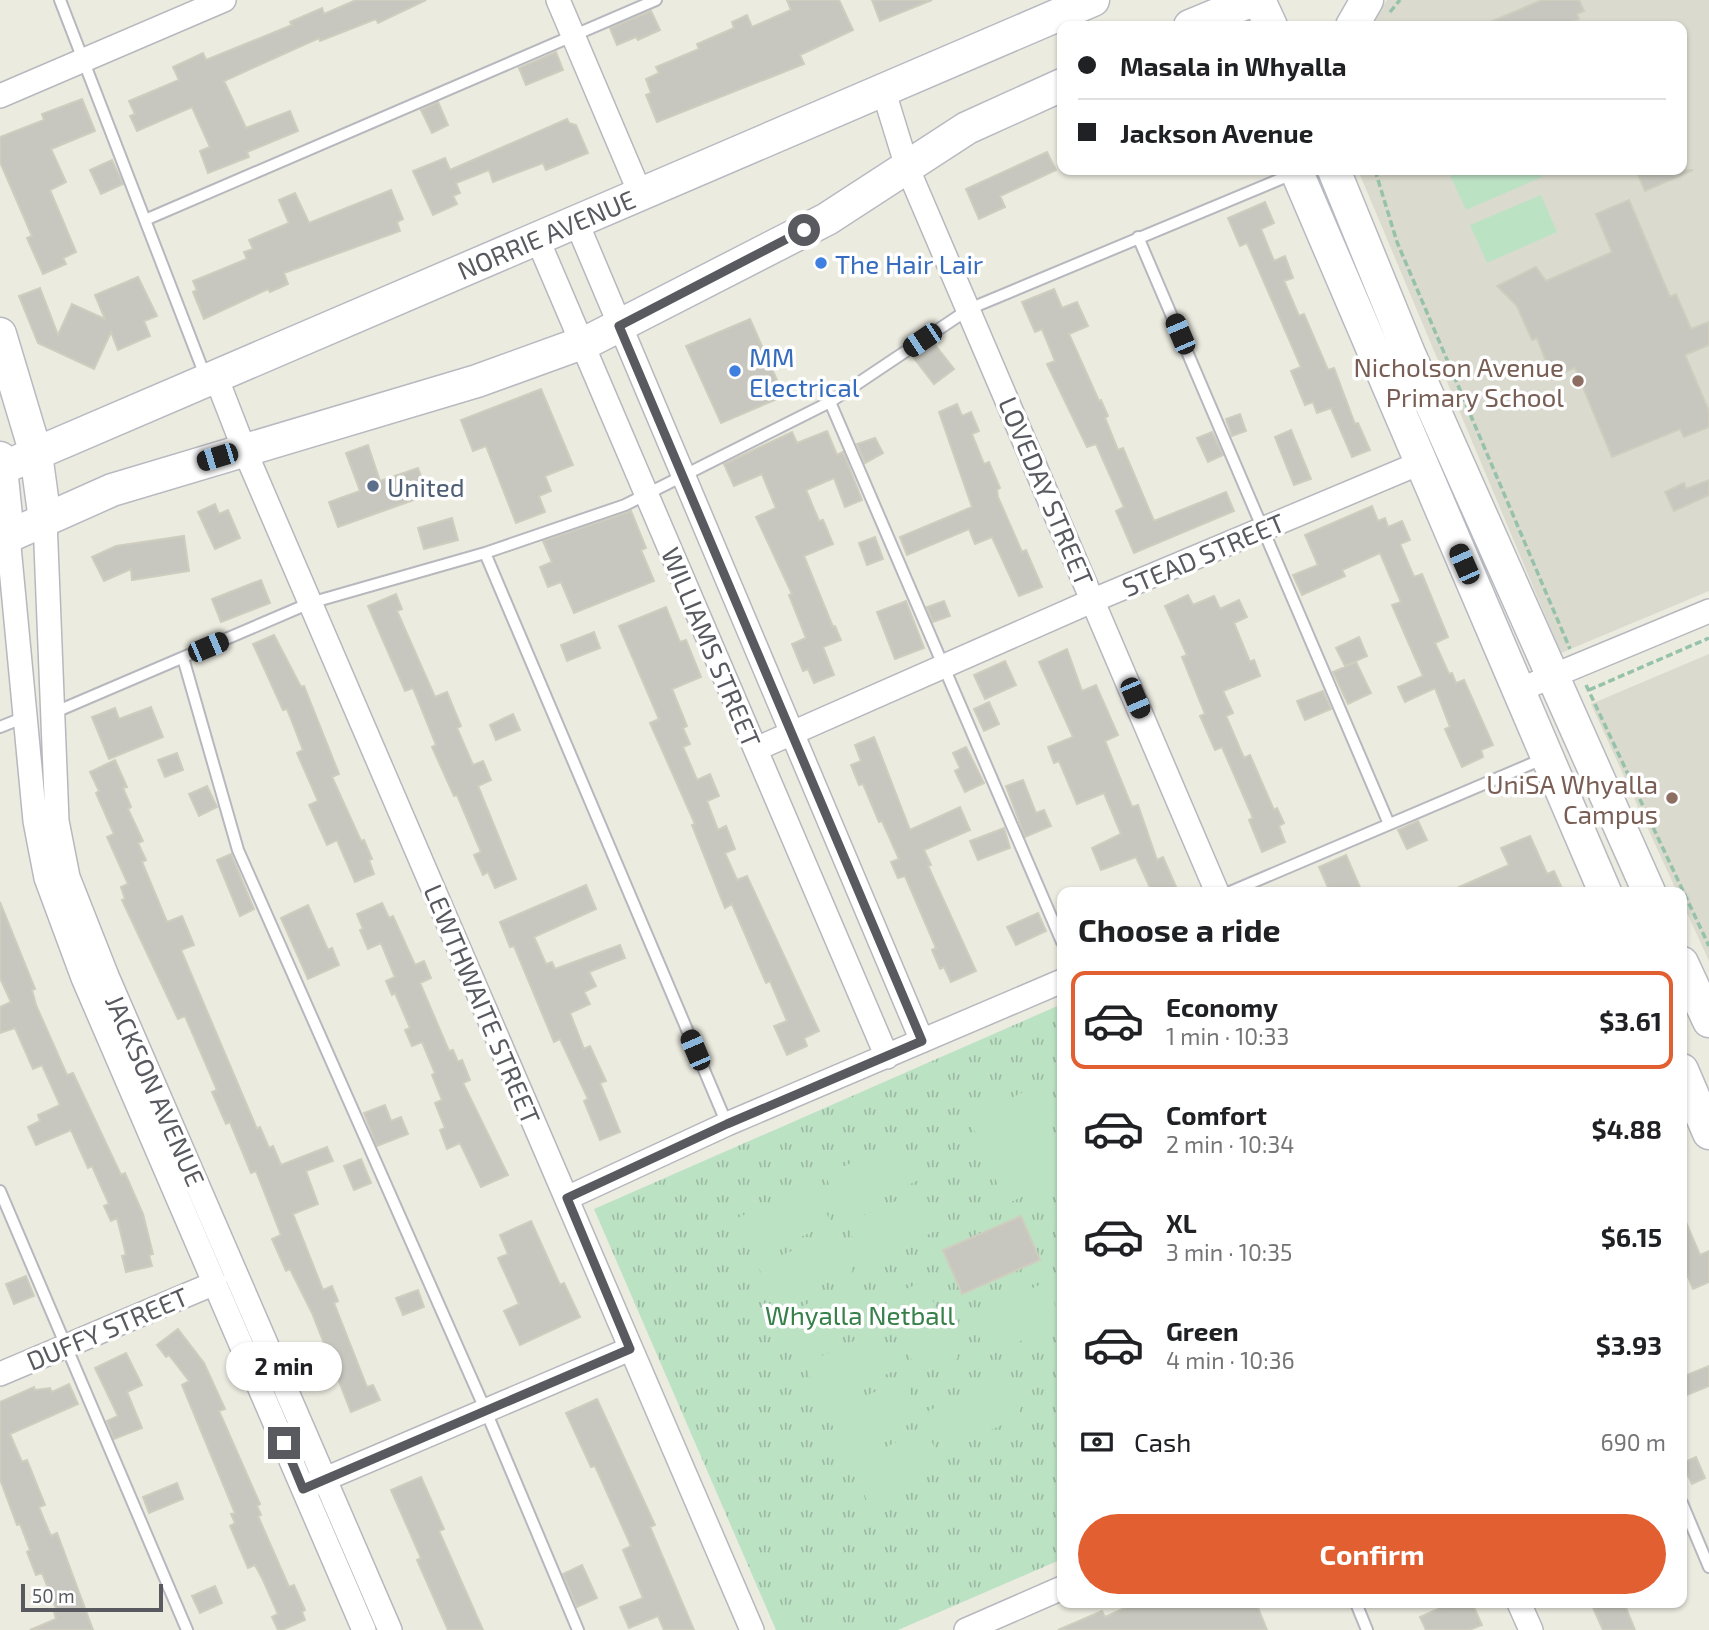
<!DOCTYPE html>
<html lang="en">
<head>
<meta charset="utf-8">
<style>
  :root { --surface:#fff; --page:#f2f2f2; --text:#202124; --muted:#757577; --line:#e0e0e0; --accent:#e15f30 }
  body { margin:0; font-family:"Exo 2",sans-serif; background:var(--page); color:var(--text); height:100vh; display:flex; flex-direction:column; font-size:26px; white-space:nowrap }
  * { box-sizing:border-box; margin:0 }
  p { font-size:23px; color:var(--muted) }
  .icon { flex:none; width:38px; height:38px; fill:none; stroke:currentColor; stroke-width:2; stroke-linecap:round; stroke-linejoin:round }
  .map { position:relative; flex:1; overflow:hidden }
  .panel { position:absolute; left:1057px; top:887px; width:630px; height:721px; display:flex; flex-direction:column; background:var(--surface); border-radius:14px; box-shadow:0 2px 5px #0004 }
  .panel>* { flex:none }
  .guide { position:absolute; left:1057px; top:21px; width:630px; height:154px; border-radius:14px; box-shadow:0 2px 5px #0004; display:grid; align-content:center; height:154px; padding:0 21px; background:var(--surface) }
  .scale { position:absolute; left:21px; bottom:18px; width:142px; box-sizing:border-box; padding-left:7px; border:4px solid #585a60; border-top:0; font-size:19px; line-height:24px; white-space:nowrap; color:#585a60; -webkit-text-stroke:5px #fff; paint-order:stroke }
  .end { position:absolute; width:32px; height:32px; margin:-16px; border:9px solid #585a60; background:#fff; box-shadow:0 0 0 4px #fff }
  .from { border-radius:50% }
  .bubble { position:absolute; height:49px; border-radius:24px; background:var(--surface); box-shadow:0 2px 5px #0004; font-size:23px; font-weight:700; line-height:49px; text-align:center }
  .car { position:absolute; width:21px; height:42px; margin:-21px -10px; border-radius:9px; box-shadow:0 0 5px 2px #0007; background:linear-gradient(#222 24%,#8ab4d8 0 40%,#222 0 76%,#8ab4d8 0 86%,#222 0) }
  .guide b { display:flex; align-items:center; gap:24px; height:66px; font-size:26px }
  .guide b+b { border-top:2px solid var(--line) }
  .guide i { width:18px; height:18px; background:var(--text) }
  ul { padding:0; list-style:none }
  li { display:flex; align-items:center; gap:21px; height:98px; margin:0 14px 10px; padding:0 7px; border:4px solid transparent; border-radius:14px }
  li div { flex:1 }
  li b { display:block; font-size:26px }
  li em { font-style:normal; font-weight:700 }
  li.active { border-color:var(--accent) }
  li>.icon { width:63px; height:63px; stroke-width:1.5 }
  h2 { padding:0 21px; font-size:32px; line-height:84px }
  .pay { display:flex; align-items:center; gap:18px; height:77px; padding:0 21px; font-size:26px }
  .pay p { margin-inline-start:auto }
  .action { display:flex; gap:14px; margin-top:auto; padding:14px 21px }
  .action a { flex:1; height:80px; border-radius:42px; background:var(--accent); color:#fff; font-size:28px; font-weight:700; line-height:80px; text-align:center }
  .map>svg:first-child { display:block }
</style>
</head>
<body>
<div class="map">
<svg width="1709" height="1630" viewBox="0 0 1709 1630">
  <defs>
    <pattern id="park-tufts" width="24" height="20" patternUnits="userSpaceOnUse" patternTransform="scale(1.75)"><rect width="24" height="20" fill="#bce2c4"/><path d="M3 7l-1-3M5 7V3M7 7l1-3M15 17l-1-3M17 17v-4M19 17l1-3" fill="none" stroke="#9cbaa3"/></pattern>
  </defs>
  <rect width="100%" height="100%" fill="#ebebe0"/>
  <path fill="#dbdace" d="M1387 0H1709V591L1561 653 1358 170H1682V26H1369Z
    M1709 654V961L1682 902V892H1677L1591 704Z"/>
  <path fill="url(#park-tufts)" d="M1062 1004V1559L898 1630H776L594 1209Z"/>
  <path fill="#bce2c4" d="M1458 170H1539L1542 177 1466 210 1449 173Z
    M1541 195 1557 232 1487 263 1470 225Z
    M1044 1083 1062 1123 986 1157 968 1117Z
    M1062 1131V1179L1006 1204 989 1164Z
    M901 1140 919 1180 843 1214 825 1175Z
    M813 1183 831 1223 755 1258 737 1218Z
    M923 1189 940 1229 864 1263 846 1223Z
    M834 1232 853 1271 776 1306 758 1266Z
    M857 1281 875 1321 799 1356 781 1316Z
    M924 1281 958 1358 919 1376 884 1299Z
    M1046 1282 1062 1322 988 1356 970 1316Z
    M880 1329 898 1369 822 1403 804 1364Z
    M1004 1376 1022 1416 946 1450 928 1411Z
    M904 1379 921 1419 845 1453 827 1413Z
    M926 1429 944 1469 868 1503 850 1463Z"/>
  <path fill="#c8c7bf" stroke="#cfcdbe" stroke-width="2" d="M356 0H426L378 23 376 19 320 41 319 38 224 81 246 128 290 111 298 131 247 152 249 157 208 173 200 151 210 147 192 107 137 131 130 116 135 114 129 101 179 80 173 67 203 53 206 60 292 25 290 22 322 8 324 14Z
    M787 0H839L853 30 800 55 804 64 657 122 646 95 651 93 646 79 659 73 656 67 699 49 697 44 734 28 732 22 747 15 752 27 791 10Z
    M872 0H932L880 21Z
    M1542 0H1579L1584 11 1577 14 1579 19 1562 26H1481Z
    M651 11 660 30 638 40 636 37 617 45 610 28Z
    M556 52 563 70 526 85 519 68Z
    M82 99 95 131 51 149 66 182 50 190 76 252 63 258 66 264 43 274 27 238 32 236 0 162V137L44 120 42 114Z
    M438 102 448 125 432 133 421 110Z
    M567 119 569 123 576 125 588 153 546 170 543 163 493 182 489 170 456 183 460 193 453 196 457 204 433 215 413 171 445 158 450 170Z
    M1047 152 1056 170 1000 196 1005 207 979 219 966 189Z
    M112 160 123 184 101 194 90 170Z
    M1636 170H1693L1645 191Z
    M391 190 403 219 397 222 400 231 284 273 288 284 270 292 268 289 204 319 193 292 197 290 193 281 247 259 244 252 253 249 249 240 289 223 279 200 295 193 309 223Z
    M1629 200 1670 297 1676 294 1691 329 1709 322V345L1685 355 1709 411V427L1684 437 1680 429 1612 457 1575 368 1559 374 1556 367 1549 369 1537 338 1532 340 1517 306 1497 286 1536 267 1546 281 1612 252 1596 214Z
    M1265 202 1274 223 1261 229 1274 261 1285 256 1293 278 1284 281 1299 316 1304 314 1328 370 1334 368 1355 424 1358 423 1370 450 1352 457 1331 408 1317 413 1313 402 1305 405 1291 371 1301 367 1247 243 1240 246 1228 218Z
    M138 277 157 316 144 321 150 336 118 350 111 332 94 369 38 343 19 296 40 288 58 335 72 304 105 319 95 295Z
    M1054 289 1062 308 1077 302 1088 326 1069 334 1099 401 1101 400 1108 416 1105 418 1118 450 1123 448 1154 521 1226 492 1234 511 1134 553 1116 511 1124 507 1096 444 1087 447 1047 364 1055 361 1042 329 1035 332 1022 302Z
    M750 319 784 396 721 423 686 346Z
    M933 342 954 369 934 384 913 357Z
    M541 389 573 465 545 476 551 491 539 496 545 512 516 523 486 446 473 451 461 420Z
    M957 404 962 416 971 412 979 431 972 434 984 464 989 462 1000 488 997 490 998 497 1022 552 1026 550 1042 587 1019 596 992 537 975 544 969 529 907 555 900 537 972 507 939 412Z
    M1240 414 1246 431 1232 436 1226 419Z
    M1291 430 1311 479 1294 485 1275 437Z
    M827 431 837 455 843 452 862 500 845 507 834 478 806 490 819 521 823 520 833 544 804 556 833 627 835 626 841 640 823 647 834 675 814 683 808 669 803 671 792 644 806 638 789 595 792 594 756 517 776 508 762 474 734 486 724 464 792 432 797 443Z
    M1212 432 1223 455 1208 462 1197 438Z
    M875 438 883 453 865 463 857 444Z
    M368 445 380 481 418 468 428 495 338 527 329 502 360 491 346 453Z
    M1709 480V495L1674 511 1665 492 1684 483 1686 489Z
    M215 504 219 514 228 510 240 538 215 549 198 512Z
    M1372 506 1378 521 1385 518 1388 527 1402 521 1410 540 1400 544 1414 577 1422 574 1448 637 1435 643 1449 674 1452 673 1456 683 1464 680 1493 745 1481 750 1483 757 1462 767 1445 729 1450 727 1435 688 1405 702 1398 687 1423 676 1392 605 1401 602 1380 553 1342 570 1345 576 1302 595 1293 575 1318 565 1305 535Z
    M631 511 646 548 641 550 654 581 574 613 561 582 548 587 540 567 552 562 543 541Z
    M452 518 458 540 424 549 418 528Z
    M184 536 189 571 132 580 131 569 104 581 92 557 116 546Z
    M875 537 883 559 867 565 859 543Z
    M261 580 270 603 221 622 212 599Z
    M396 594 402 609 397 611 435 697 447 692 461 726 457 728 473 765 483 761 491 780 478 786 516 879 495 888 488 872 483 875 474 855 481 852 457 795 454 796 432 747 436 745 413 688 405 691 368 606Z
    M1188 595 1193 605 1214 596 1220 609 1239 600 1247 617 1234 623 1250 662 1254 660 1260 676 1223 691 1233 713 1226 716 1244 758 1250 755 1274 810 1277 808 1284 823 1279 826 1285 842 1262 852 1249 820 1253 818 1222 747 1215 750 1200 716 1205 714 1182 657 1187 655 1165 606Z
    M906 601 924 648 895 659 877 612Z
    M944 601 950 616 933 622 927 607Z
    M666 607 680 642 686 640 701 677 672 689 687 726 683 728 690 744 683 747 697 780 710 774 719 796 707 801 718 830 726 826 735 849 725 853 737 880 747 876 819 1031 804 1038 807 1046 787 1055 774 1026 787 1021 770 981 766 983 732 904 725 908 692 825 695 824 650 723 659 719 619 626Z
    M594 632 600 648 567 661 561 645Z
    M274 635 301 687 304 686 339 774 332 777 361 841 364 840 372 859 369 860 374 874 355 882 337 840 327 845 309 805 318 801 297 753 303 750 287 709 283 710 253 644Z
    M1359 637 1367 656 1345 666 1336 648Z
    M1067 649 1082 691 1096 685 1118 735 1105 741 1132 807 1138 805 1157 860 1163 857 1177 889 1152 892 1136 857 1101 870 1092 848 1121 834 1104 793 1077 804 1059 761 1054 763 1048 747 1073 737 1039 662Z
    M1005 661 1016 685 985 699 974 675Z
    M1356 662 1371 693 1348 704 1333 672Z
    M1323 691 1331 709 1305 720 1297 701Z
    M989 702 999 724 984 731 974 709Z
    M151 707 163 737 109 759 92 717 115 708 119 719Z
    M513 714 520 730 496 740 490 725Z
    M874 737 910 830 960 807 970 830 924 850 931 865 928 866 976 971 951 982 944 967 940 969 932 950 936 948 905 876 898 878 891 862 899 859 882 821 879 822 863 784 859 785 851 765 861 761 855 745Z
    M966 747 984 783 965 792 955 771 960 768 953 753Z
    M177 753 183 770 165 777 158 760Z
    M115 760 127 787 123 788 131 807 128 809 143 841 138 843 146 860 142 862 167 922 182 916 194 945 181 950 257 1129 260 1127 269 1148 273 1146 281 1165 327 1147 333 1161 306 1171 318 1204 293 1214 323 1290 332 1286 338 1301 334 1303 367 1387 373 1385 380 1400 351 1412 312 1313 290 1269 286 1271 272 1239 281 1235 256 1171 251 1173 230 1122 226 1124 212 1092 217 1090 185 1016 178 1019 122 900 125 899 121 887 128 884 107 837 114 834 96 793 99 791 90 772Z
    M1023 780 1036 813 1044 810 1051 826 1025 837 1006 786Z
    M207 786 217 807 199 816 189 794Z
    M1418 821 1427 840 1407 849 1398 830Z
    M1004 828 1010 848 978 860 970 841Z
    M1530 836 1547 874 1554 871 1561 886 1548 892H1448L1509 865 1501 848Z
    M231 854 254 909 240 916 217 860Z
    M1346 855 1362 892H1330L1319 867Z
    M586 885 596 909 534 937 546 964 552 962 555 969 620 945 625 958 589 972 596 986 584 992 590 1004 570 1013 584 1049 590 1046 606 1081 600 1083 620 1132 600 1140 584 1101 588 1099 560 1039 554 1042 514 946 510 947 500 922Z
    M0 902 35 989 32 990 36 1005 67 1075 73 1073 121 1175 125 1173 143 1214 153 1254 149 1255 152 1266 126 1272 122 1256 126 1255 117 1218 111 1221 104 1206 109 1204 92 1166 88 1168 71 1130 36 1145 28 1127 40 1121 38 1115 60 1105 42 1065 33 1069 15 1028 0 1033V1007L11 1002 0 978Z
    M382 903 389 918 393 916 415 965 424 961 431 978 420 983 449 1051 453 1050 458 1062 462 1060 470 1080 463 1083 508 1175 481 1187 460 1143 447 1149 440 1130 445 1128 435 1103 442 1100 432 1075 435 1073 422 1042 412 1046 405 1030 410 1028 395 993 392 995 386 981 395 977 381 943 368 949 360 930 363 929 357 914Z
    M308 905 328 950 332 948 339 965 308 979 281 918Z
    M1038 913 1046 931 1016 945 1007 927Z
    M385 1105 391 1121 401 1117 408 1134 377 1146 364 1113Z
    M361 1159 371 1183 354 1190 344 1166Z
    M1682 1213 1700 1255 1709 1251V1282L1693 1289 1682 1262Z
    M1021 1216 1040 1260 962 1294 943 1250Z
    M531 1221 560 1285 564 1283 580 1317 520 1345 504 1311 519 1304 498 1258 508 1254 500 1235Z
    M26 1276 34 1296 14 1304 6 1284Z
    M418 1290 424 1307 403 1315 396 1298Z
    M178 1329 204 1363 225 1409 219 1411 260 1504 257 1506 261 1515 258 1516 289 1587 294 1585 305 1610 302 1612 305 1620 282 1630H278L272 1617 278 1614 263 1580 255 1565 248 1568 230 1526 235 1523 231 1514 235 1513 182 1385 189 1381 169 1355 166 1357 157 1345Z
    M126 1353 142 1385 127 1392 142 1428 114 1439 107 1421 118 1416 95 1368Z
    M1709 1366V1386L1682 1397V1377Z
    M69 1384 78 1404 10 1434 22 1462 27 1460 45 1505 39 1507 45 1522 51 1536 57 1533 93 1630H30L56 1619 54 1612 57 1611 42 1573 36 1575 27 1552 30 1550 20 1524 17 1525 0 1479V1402L34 1387 35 1390 50 1388 52 1392Z
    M597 1399 655 1525 650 1527 694 1630H664L658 1616 629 1628 620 1607 643 1598 623 1550 631 1546 595 1466 591 1467 566 1413Z
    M1696 1457 1705 1478 1692 1484 1682 1463Z
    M421 1477 444 1529 439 1531 483 1630H448L417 1560 421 1558 391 1490Z
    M177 1483 183 1499 149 1513 143 1497Z
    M582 1565 597 1598 577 1607 563 1574Z
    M215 1586 222 1603 200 1613 192 1596Z
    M1136 1603H1256L1267 1630H1058L1102 1611 1105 1617Z
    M1441 1603H1472L1482 1625 1469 1630H1426L1420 1617 1443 1607Z
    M1591 1603H1624L1635 1630H1603Z"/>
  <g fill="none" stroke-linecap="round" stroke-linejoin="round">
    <g stroke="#b7b8be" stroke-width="14">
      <path id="lane" d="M60 0 206 378
        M145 220 656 0
        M1138 237 1389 824
        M830 402 1062 942
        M485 553 727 1124
        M183 658 238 850 485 1409 578 1630
        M53 713 310 603 485 553 625 505 830 402 969 309 1295 173
        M0 727 25 717
        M1230 892 1545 758
        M0 1191 187 1630
        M1682 1503 1709 1567
        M1356 1603 1367 1630"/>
    </g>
    <g stroke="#b7b8be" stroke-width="26">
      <path id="street" d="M558 0 640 193
        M883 89 907 167 1217 892
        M0 96 224 0
        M576 221 922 1041
        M537 238 887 1057
        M216 377 244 449 752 1630
        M45 520 57 821 68 877 107 976 390 1630
        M8 536 35 821 46 878 83 978 364 1630
        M1519 690 1709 611
        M756 749 1094 600 1420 463
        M567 1198 727 1124 1062 981
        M0 1374 215 1283
        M311 1485 630 1349
        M1519 1603 1531 1630
        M966 1630 1062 1588"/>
    </g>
    <g stroke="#b8bac1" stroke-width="35">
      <path id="secondary" d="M1259 0 1271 26
        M1190 26 1253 0
        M1352 26 1367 0
        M1296 170 1605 892
        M1334 170 1410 356 1649 892
        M0 334 36 454 45 520
        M0 458 8 536
        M0 469 1093 0
        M0 540 112 490 477 381 593 339 827 219 967 128 1062 85
        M1682 963 1709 1021
        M1682 1070 1709 1133"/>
    </g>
    <path stroke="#96c2ab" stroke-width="3.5" stroke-dasharray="7 3.5" stroke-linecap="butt" d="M1390 12 1400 0
      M1375 170 1397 242 1570 649
      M1586 685 1709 946
      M1589 690 1709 638"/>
    <use href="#lane" stroke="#fff" stroke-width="10"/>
    <use href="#street" stroke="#fff" stroke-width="23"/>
    <use href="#secondary" stroke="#fff" stroke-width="32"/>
  </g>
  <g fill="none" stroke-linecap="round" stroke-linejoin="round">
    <path stroke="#585a60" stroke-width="9" d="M284 1443 303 1489 630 1349 567 1198 727 1124 922 1041 619 326 804 230"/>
  </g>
  <g fill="#3f7fe0" stroke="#fff" stroke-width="2.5">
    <circle cx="821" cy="263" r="7"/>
    <circle cx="735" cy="371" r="7"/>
  </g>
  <g fill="#8d6e63" stroke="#fff" stroke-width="2.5">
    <circle cx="1578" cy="381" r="7"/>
    <circle cx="1672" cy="798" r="7"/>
  </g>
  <circle fill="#5c6f8a" stroke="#fff" stroke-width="2.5" cx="373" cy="486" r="7"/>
  <g text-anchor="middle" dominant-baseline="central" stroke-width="7" stroke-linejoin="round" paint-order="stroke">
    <g font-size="26" fill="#585a60" stroke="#fff">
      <text transform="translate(546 234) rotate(-23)">NORRIE AVENUE</text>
      <text transform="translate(1047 491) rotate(67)">LOVEDAY STREET</text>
      <text transform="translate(1203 554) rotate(-23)">STEAD STREET</text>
      <text transform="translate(712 647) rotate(67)">WILLIAMS STREET</text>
      <text transform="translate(483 1004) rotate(67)">LEWTHWAITE STREET</text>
      <text transform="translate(156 1090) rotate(66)">JACKSON AVENUE</text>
      <text transform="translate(107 1328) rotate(-23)">DUFFY STREET</text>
    </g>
    <g font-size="26" fill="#366cbe" stroke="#fff" text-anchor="start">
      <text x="835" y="263">The Hair Lair</text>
      <text x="749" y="356">MM<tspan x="749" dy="30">Electrical</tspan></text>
    </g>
    <g font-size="26" fill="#785e54" stroke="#fff" text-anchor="end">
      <text x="1564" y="366">Nicholson Avenue<tspan x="1564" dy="30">Primary School</tspan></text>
      <text x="1658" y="783">UniSA Whyalla<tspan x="1658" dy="30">Campus</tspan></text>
    </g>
    <g font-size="26" fill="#4e5e75" stroke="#fff" text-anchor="start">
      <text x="387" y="486">United</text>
    </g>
    <g font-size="26" fill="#378049" stroke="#fff">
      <text x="860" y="1314">Whyalla Netball</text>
    </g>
  </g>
</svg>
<div class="scale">50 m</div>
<i class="end from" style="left:804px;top:230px"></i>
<i class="end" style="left:284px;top:1443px"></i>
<div class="bubble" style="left:226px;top:1342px;width:116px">2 min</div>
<i class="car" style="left:1180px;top:334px;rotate:337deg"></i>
<i class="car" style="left:922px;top:340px;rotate:236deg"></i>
<i class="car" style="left:217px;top:457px;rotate:253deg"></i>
<i class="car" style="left:1464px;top:564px;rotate:336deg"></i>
<i class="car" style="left:208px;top:647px;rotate:67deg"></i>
<i class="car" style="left:1135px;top:698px;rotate:157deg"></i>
<i class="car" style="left:695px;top:1050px;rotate:337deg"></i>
<div class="guide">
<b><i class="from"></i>Masala in Whyalla</b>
<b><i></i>Jackson Avenue</b>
</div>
<section class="panel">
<h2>Choose a ride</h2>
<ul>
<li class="active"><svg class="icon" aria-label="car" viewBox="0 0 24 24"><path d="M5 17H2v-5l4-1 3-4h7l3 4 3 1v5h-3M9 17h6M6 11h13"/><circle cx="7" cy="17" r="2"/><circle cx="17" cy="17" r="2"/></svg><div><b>Economy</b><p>1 min · 10:33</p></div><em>$3.61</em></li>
<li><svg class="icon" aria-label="car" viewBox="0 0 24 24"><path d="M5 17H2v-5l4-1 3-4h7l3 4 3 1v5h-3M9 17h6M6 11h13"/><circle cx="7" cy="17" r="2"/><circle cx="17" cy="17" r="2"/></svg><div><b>Comfort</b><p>2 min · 10:34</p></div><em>$4.88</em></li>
<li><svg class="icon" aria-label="car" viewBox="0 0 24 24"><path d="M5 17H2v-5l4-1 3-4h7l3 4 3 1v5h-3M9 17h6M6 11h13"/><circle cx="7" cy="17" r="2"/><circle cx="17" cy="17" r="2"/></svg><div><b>XL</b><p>3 min · 10:35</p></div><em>$6.15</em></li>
<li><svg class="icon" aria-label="car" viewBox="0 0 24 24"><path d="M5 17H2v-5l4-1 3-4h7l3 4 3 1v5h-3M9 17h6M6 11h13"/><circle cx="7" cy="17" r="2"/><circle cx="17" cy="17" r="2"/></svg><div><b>Green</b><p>4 min · 10:36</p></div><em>$3.93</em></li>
</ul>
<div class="pay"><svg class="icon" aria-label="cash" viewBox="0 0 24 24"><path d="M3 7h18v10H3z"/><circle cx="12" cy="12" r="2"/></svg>Cash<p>690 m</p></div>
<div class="action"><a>Confirm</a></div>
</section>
</div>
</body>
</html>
